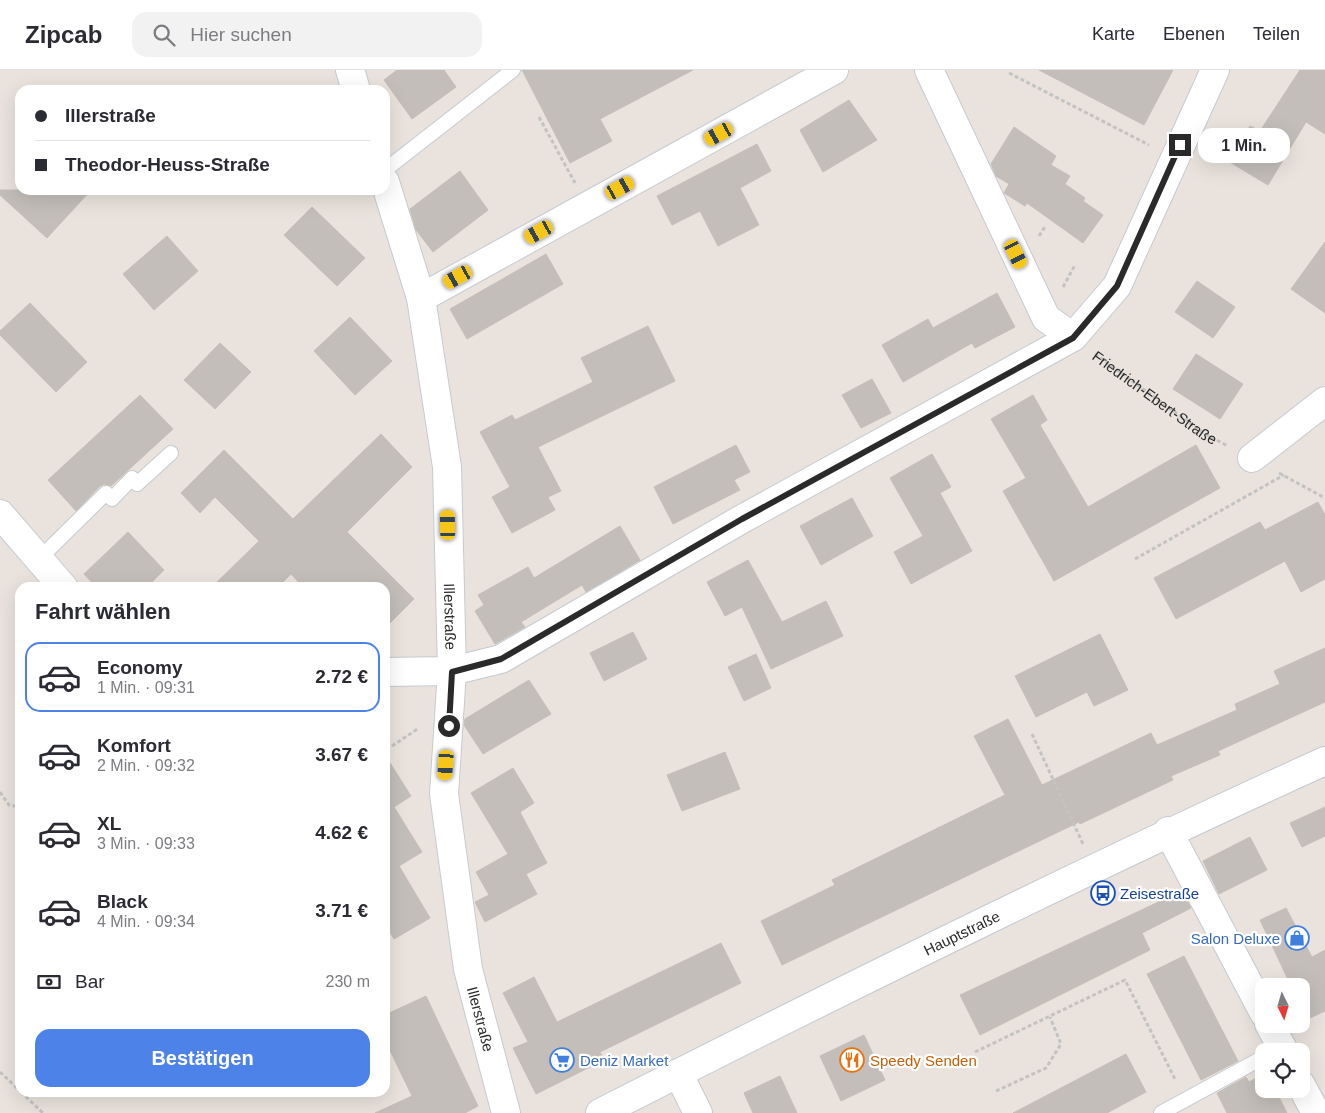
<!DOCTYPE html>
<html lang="de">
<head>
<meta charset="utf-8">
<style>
  :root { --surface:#fff; --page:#f2f2f3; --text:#2b2b33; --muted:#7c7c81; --line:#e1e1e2; --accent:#4d82e8 }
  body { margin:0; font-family:Helvetica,sans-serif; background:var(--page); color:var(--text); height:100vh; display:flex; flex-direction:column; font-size:19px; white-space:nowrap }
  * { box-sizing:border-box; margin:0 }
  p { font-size:16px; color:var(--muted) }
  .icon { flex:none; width:28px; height:28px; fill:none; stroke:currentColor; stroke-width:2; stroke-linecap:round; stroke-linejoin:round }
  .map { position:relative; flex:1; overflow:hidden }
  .sheet { position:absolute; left:15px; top:512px; width:375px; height:515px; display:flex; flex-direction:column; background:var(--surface); border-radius:15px; box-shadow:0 5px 20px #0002 }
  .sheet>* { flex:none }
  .top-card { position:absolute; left:15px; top:15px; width:375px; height:110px; border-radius:15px; box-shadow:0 5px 20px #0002; display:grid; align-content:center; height:110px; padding:0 20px; background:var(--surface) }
  .needle { width:32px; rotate:175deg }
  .controls { position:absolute; left:1255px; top:908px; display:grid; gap:10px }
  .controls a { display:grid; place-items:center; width:55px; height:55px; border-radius:10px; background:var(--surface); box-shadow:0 5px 20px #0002; font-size:25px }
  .end { position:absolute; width:22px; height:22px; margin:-11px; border:6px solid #2a2a2a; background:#fff; box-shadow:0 0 0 2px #fff }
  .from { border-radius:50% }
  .bubble { position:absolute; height:35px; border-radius:15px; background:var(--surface); box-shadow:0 5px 20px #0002; font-size:16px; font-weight:700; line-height:35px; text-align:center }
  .car { position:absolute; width:15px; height:30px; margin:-15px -8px; border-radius:6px; box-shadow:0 0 4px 1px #0007; background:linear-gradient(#f5c518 24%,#345 0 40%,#f5c518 0 76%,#345 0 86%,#f5c518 0) }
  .top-card b { display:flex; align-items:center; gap:18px; height:48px; font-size:19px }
  .top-card b+b { border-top:1px solid var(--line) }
  .top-card i { width:12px; height:12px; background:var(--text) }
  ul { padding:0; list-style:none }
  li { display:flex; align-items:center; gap:15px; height:70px; margin:0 10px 8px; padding:0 10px; border:2px solid transparent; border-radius:15px }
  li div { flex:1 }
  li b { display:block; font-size:19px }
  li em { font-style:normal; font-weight:700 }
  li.active { border-color:var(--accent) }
  li>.icon { width:45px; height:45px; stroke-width:1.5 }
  h2 { padding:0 20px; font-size:22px; line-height:60px }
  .pay { display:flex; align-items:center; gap:12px; height:55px; padding:0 20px; font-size:19px }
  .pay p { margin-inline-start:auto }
  .action { display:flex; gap:10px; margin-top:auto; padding:10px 20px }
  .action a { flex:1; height:58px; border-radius:15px; background:var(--accent); color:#fff; font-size:20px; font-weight:700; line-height:58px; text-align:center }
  header { display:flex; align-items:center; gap:30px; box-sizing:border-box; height:70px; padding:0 25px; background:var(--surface); border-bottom:1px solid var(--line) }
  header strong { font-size:24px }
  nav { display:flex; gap:28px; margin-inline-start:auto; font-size:18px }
  .search { width:350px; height:45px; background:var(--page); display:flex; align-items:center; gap:12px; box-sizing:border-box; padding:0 18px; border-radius:15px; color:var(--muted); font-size:19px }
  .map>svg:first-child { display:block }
</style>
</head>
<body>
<header>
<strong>Zipcab</strong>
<div class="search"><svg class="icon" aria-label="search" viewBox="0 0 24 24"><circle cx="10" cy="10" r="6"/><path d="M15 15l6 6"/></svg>Hier suchen</div>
<nav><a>Karte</a><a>Ebenen</a><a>Teilen</a></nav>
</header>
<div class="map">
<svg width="1325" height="1043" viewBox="0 0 1325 1043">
  <rect width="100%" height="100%" fill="#eae3dd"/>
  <path fill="#c3beb9" stroke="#c6beb7" d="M397 0H444L456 17 412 49 384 10Z
    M522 0H693L600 49 612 71 570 93Z
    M1039 0H1173L1144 55Z
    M1300 0H1325V64L1306 52 1268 115 1228 91 1250 56 1260 61Z
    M849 30 877 70 823 102 800 60Z
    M1014 57 1056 86 1051 95 1070 106 1065 114 1085 128 1083 131 1103 145 1083 173 1027 133 1025 136 1004 123 1009 114 996 106 991 94Z
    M757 74 771 101 740 118 759 155 718 176 700 141 672 155 657 126Z
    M460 101 488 140 433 182 416 160 410 139Z
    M0 120H91L47 168 0 125Z
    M312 137 365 188 337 216 284 165Z
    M167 166 198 201 154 240 123 204Z
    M1325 172V243L1291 219Z
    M546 184 563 214 467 269 450 239Z
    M1197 211 1235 237 1213 268 1175 242Z
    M997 223 1015 257 975 278 972 273 903 312 882 275 928 249 933 258Z
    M30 233 87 292 56 322 0 265V261Z
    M350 247 392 291 355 325 314 281Z
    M648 256 675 311 538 377 561 421 548 427 555 440 512 463 492 427 510 417 480 362 512 345 515 350 593 312 581 288Z
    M220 273 251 302 215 339 184 310Z
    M1196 284 1243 314 1220 349 1173 319Z
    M872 309 891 343 861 358 842 325Z
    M140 325 173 359 111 416 104 414 100 416 76 441 48 410Z
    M1033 325 1047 350 1040 355 1088 437 1196 375 1220 418 1054 511 1003 421 1026 408 991 349Z
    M381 364 412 397 347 462 414 529 385 558V518H304L291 504 277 518H211L259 471 215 427 200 443 181 423 224 380 293 449Z
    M736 375 750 402 734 410 740 420 673 454 654 417Z
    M932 384 951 417 940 423 972 481 911 514 894 482 923 466 890 408Z
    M852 428 873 466 821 495 800 456Z
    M1318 432 1325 445V509L1301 522 1285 491 1176 549 1154 508 1260 452 1265 460Z
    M620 456 640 490 586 522 582 515 521 552 525 557 495 574 475 541 484 535 478 525 528 497 534 508Z
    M128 462 164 500 146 518H97L84 504Z
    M748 490 782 552 826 531 843 566 771 599 742 537 725 546 707 512Z
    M633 562 647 589 604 611 590 583Z
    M1100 564 1128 620 1094 636 1087 622 1036 647 1015 606Z
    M1325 578V632L1218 681 1220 685 1171 706 1173 710 1080 754 1079 752 782 895 761 851 835 815 832 810 1005 725 974 666 1008 649 1042 715 1151 663 1157 675 1237 640 1235 634 1280 614 1274 601Z
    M756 584 771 618 744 631 728 597Z
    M529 610 551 644 483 684 464 655 465 649Z
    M725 682 740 719 682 741 667 705Z
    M385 685 411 726 394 737 422 782 399 796 430 848 394 869 385 854Z
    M513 698 534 733 520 742 547 793 526 804 537 824 485 852 475 832 489 825 476 802 508 784 471 723Z
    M1325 737V766L1302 777 1290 753Z
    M1250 767 1267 800 1219 824 1203 791Z
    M1182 821 1191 838 1142 863 1150 880 980 965 960 925Z
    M1286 838 1312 887 1325 880V941L1301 952V916H1291L1260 850Z
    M721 873 741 913 600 982 604 990 536 1024 513 978 528 972 503 923 534 907 557 952Z
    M1184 886 1238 991 1201 1010 1147 904Z
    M426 926 478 1036 465 1043H375L412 1026 385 970V945Z
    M864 965 885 1010 841 1031 820 986Z
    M1126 984 1146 1022 1107 1043H1013Z
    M1264 1004V1019H1275L1287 1043H1227L1217 1023 1246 1007 1249 1012Z
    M780 1006 797 1043H753L744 1023Z"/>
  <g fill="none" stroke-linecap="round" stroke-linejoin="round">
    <g stroke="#c5cad2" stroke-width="16">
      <path id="lane" d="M385 100 513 0
        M39 489 106 423 112 429 132 408 137 414 171 383
        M1161 1043 1264 987"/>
    </g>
    <g stroke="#c5cad2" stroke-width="30">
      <g id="street">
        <path d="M350 0 356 20"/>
        <path d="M929 0 1046 248 1073 267"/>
        <path id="s2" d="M385 112 421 228 447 397 452 601 444 724 468 899 506 1043"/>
        <path d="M421 228 834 0"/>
        <path d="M1252 388 1325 331"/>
        <path d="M0 444 64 518"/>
        <path d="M385 602 452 601 501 589 742 449 1073 267 1117 216 1215 0"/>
        <path d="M1168 761 1264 943"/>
        <path d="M1269 954 1284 981"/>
        <path d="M678 1003 698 1043"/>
        <path d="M1301 1015 1316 1043"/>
      </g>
    </g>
    <g stroke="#c5cad2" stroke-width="30">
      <g id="secondary">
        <path id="s3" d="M600 1043C840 921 1080 802 1325 691"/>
      </g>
    </g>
    <g stroke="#c3c3c3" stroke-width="3" stroke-dasharray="4 2.5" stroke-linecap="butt">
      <path d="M1009 3 1149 75"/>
      <path d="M539 47 575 113"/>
      <path d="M1039 166 1046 155"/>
      <path d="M1063 217 1075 195"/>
      <path id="s1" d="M1095 284 1205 364 1228 376"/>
      <path d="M1279 403 1325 428"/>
      <path d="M1135 489 1284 405"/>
      <path d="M1032 664 1083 774"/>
      <path d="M392 676 419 658"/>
      <path d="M0 722 9 735 20 737"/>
      <path d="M975 982 1125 910 1176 1011"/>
      <path d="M0 1002 20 1021"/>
      <path d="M996 1021 1046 998 1061 974 1050 947"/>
      <path d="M21 1022 43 1043"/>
    </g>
    <use href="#lane" stroke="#fff" stroke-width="14"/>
    <use href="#street" stroke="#fff" stroke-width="28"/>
    <use href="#secondary" stroke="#fff" stroke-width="28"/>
  </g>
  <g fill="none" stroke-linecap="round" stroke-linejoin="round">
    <path stroke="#2a2a2a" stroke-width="6" d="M449 656 452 602 501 589 742 449 1073 268 1117 216 1180 75"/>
  </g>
  <defs>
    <g id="bus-ring" transform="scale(1.25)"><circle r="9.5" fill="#fff" stroke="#1a4fb4" stroke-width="1.5"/><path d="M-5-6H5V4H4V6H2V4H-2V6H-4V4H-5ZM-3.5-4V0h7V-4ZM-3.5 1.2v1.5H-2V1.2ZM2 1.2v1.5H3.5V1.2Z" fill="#1a4fb4"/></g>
    <g id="shop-ring" transform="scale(1.25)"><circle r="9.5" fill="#fff" stroke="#3f7fe0" stroke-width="1.5"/><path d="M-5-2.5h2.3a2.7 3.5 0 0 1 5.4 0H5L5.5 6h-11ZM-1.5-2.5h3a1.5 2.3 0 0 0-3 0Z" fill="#3f7fe0"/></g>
    <g id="supermarket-ring" transform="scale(1.25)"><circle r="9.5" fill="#fff" stroke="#3f7fe0" stroke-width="1.5"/><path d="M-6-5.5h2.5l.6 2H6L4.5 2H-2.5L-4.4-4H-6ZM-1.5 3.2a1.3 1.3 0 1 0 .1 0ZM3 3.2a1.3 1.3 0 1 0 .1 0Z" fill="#3f7fe0"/></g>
    <g id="restaurant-ring" transform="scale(1.25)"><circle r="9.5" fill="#fff" stroke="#e8710a" stroke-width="1.5"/><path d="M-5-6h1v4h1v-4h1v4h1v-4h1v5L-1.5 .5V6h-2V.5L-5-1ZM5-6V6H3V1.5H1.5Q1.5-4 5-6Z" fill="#e8710a"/></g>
  </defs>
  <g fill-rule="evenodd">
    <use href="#bus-ring" x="1103" y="823"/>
    <use href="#shop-ring" x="1297" y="868"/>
    <use href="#supermarket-ring" x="562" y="990"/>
    <use href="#restaurant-ring" x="852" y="990"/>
  </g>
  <g text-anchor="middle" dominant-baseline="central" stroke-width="4.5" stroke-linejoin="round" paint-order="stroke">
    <g font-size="15" fill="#2a2a2a" stroke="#fff">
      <text stroke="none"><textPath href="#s1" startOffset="74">Friedrich-Ebert-Straße</textPath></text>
      <text stroke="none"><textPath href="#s2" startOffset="442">Illerstraße</textPath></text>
      <text stroke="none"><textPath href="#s3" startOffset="404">Hauptstraße</textPath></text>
      <text stroke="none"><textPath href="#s2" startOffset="848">Illerstraße</textPath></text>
    </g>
    <g font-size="15" fill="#164399" stroke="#fff" text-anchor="start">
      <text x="1120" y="823">Zeisestraße</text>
    </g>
    <g font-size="15" fill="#366cbe" stroke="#fff" text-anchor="end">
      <text x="1280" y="868">Salon Deluxe</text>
      <text x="580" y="990" text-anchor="start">Deniz Market</text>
    </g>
    <g font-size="15" fill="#c56008" stroke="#fff" text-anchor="start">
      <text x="870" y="990">Speedy Senden</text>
    </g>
  </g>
</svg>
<div class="controls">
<a><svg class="needle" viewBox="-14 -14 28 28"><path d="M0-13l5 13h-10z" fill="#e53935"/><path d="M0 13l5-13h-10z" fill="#7c7c81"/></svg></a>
<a><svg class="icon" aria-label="locate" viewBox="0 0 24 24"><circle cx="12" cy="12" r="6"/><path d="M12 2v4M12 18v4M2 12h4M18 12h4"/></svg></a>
</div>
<i class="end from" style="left:449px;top:656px"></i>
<i class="end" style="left:1180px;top:75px"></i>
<div class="bubble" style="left:1198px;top:58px;width:92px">1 Min.</div>
<i class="car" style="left:719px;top:64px;rotate:241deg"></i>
<i class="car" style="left:620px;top:118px;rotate:61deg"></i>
<i class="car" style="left:539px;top:162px;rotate:241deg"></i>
<i class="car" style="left:1016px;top:184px;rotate:154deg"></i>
<i class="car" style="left:458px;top:207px;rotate:241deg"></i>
<i class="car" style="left:448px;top:455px;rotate:359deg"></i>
<i class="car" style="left:446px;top:695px;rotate:184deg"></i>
<div class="top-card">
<b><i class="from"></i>Illerstraße</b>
<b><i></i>Theodor-Heuss-Straße</b>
</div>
<section class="sheet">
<h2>Fahrt wählen</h2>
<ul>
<li class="active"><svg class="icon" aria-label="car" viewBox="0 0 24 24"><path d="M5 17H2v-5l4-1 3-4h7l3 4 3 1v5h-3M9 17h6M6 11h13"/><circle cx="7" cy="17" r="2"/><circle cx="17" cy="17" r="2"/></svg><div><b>Economy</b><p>1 Min. · 09:31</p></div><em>2.72 €</em></li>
<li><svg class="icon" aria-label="car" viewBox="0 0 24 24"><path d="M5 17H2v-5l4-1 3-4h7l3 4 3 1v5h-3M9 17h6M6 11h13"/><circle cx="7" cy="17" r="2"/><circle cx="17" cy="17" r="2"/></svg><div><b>Komfort</b><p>2 Min. · 09:32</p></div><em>3.67 €</em></li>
<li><svg class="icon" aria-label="car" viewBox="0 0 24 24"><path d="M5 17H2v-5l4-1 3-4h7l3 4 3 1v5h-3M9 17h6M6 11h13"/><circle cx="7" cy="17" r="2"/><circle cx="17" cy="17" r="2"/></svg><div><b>XL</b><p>3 Min. · 09:33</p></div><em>4.62 €</em></li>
<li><svg class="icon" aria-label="car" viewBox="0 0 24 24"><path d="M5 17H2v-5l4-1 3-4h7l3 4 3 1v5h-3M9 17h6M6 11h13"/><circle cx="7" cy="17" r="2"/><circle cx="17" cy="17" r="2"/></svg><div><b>Black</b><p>4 Min. · 09:34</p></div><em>3.71 €</em></li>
</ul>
<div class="pay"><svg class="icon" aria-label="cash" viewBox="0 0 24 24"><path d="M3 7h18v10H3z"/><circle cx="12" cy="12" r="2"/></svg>Bar<p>230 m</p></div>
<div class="action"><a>Bestätigen</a></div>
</section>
</div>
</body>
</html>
